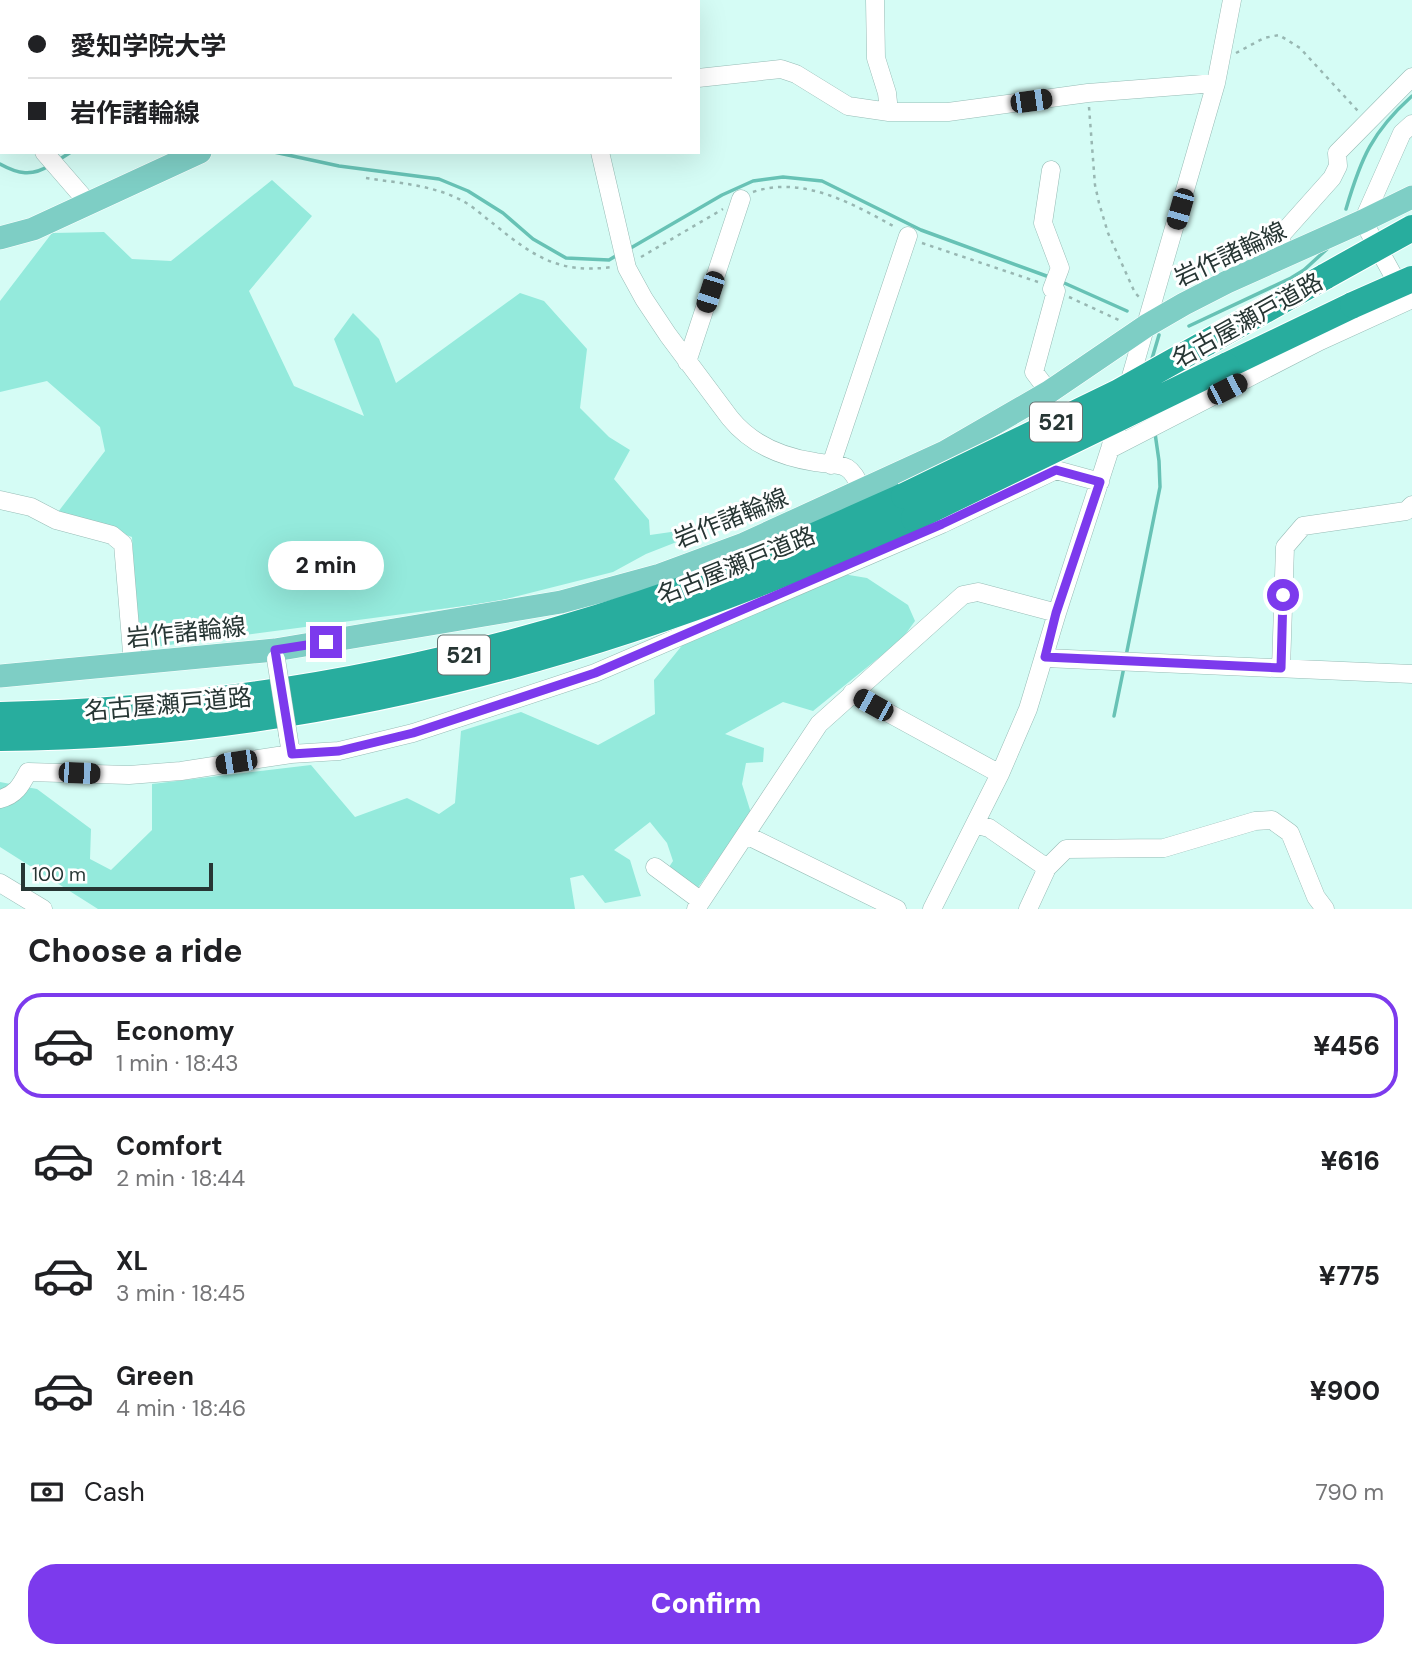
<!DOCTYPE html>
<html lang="en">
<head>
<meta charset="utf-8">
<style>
  :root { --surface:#fff; --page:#f2f2f2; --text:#202124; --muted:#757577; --line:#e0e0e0; --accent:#7c3aed }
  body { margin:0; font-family:"DM Sans","Noto Sans JP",sans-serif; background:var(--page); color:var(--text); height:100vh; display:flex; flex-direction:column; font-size:26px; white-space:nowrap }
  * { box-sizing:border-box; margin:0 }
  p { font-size:23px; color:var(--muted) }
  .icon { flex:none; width:38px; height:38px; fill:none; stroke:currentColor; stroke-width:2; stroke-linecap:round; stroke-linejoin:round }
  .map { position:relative; height:909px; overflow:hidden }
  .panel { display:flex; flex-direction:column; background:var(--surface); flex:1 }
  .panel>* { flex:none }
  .guide { position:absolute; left:0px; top:0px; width:700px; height:154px; box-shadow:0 7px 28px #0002; display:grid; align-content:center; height:154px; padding:0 28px; background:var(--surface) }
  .scale { position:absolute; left:21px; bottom:18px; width:192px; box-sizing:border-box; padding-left:7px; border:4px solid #273634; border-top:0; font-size:19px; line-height:24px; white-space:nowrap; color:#273634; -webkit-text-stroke:5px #fff; paint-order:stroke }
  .end { position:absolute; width:32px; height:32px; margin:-16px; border:9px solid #7c3aed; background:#fff; box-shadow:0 0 0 4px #fff }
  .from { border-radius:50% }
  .bubble { position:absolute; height:49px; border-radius:24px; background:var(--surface); box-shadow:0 7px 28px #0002; font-size:23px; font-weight:800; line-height:49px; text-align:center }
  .car { position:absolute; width:21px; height:42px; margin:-21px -10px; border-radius:9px; box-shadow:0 0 5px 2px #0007; background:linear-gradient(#222 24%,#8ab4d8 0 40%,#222 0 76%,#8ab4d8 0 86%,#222 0) }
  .guide b { display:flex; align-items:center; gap:24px; height:66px; font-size:26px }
  .guide b+b { border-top:2px solid var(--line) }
  .guide i { width:18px; height:18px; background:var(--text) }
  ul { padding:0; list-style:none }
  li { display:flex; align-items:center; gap:21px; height:105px; margin:0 14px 10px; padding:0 14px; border:4px solid transparent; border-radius:28px }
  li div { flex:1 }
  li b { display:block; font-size:26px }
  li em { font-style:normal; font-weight:800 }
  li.current { border-color:var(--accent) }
  li>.icon { width:63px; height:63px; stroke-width:1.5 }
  h2 { padding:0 28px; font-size:32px; line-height:84px }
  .pay { display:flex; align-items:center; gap:18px; height:77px; padding:0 28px; font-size:26px }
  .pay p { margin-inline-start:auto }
  .cta { display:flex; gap:14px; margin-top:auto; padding:14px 28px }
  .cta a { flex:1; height:80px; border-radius:28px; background:var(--accent); color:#fff; font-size:28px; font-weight:800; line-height:80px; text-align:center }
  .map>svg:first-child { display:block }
</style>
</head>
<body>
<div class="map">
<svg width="1412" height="909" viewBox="0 0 1412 909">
  <rect width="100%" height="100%" fill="#d5fcf5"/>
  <path fill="#94eadc" d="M272 180 312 216 249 291 294 386 364 416 334 339 353 313 379 339 396 383 520 293 544 301 587 349 580 408 609 437 630 450 614 479 649 520 650 535 720 525 646 554 613 572 494 602 139 649 132 537 58 512 105 451 100 427 47 381 0 392V301L52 233 104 232 132 259 171 261Z
    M843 574 867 578 908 605 915 621 902 639 813 711 783 702 725 734 764 748 763 762 746 763 742 784 751 813 697 889 661 879 673 861 667 843 650 822 614 850 630 860 641 896 605 903 583 875 570 878 575 909H98L0 847V782L37 789 91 829 90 859 111 870 152 830V784L311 765 355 817 407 798 439 814 455 803 461 731 521 712 598 745 655 714 654 680 684 643Z"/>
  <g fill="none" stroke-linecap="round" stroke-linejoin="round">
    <path stroke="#67c2b5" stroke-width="3.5" d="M274 152 339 166 439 179 468 191 503 213 533 239 566 258 609 260 619 254
      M60 159 71 152
      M0 164C18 174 32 177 50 165
      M1346 209C1361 158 1372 132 1412 96
      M629 249 722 195 753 181 783 177 822 181 921 230 1052 278
      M1062 282 1127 311
      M1189 326 1291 278 1304 270 1327 249
      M1151 362 1159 335
      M1126 656 1160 487 1159 461 1155 433
      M1114 716 1124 667"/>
    <path stroke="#67c2b5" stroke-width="14" d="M176 0V2
      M65 2 69 0
      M0 32 2 31"/>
    <g stroke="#97bcb6" stroke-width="19">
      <path id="minor" d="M570 0V2
        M875 0 876 58 887 93 889 112
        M698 78 781 69 796 74 848 106 889 112H948L1088 93 1216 83
        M0 101 2 103
        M44 152 89 204
        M600 152 627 268 644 299 668 335 730 418C751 444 781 457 815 462 824 464 839 463 847 468 855 473 858 483 863 491
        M1287 255 1281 242 1282 234 1332 178 1338 166 1337 153 1412 77
        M1404 295 1363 221 1402 133 1412 124
        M687 362 741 199
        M1049 392 1034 372 1056 291 1052 289 1060 268 1043 223 1051 170
        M1110 449 1320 341 1412 299
        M831 465 908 236
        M0 500 31 507 56 520 112 535 123 544 133 664
        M1045 658 1412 674
        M1281 668 1285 547 1303 526 1406 511 1412 505
        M852 693 1000 774
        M288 735 291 754 339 751 413 733 595 673 942 524 1056 470 1100 482
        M0 799C16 795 21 785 28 772L129 775 181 771 291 754
        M975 824 989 828 1047 868
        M746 835 897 909
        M655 867 701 901
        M0 883 43 909
        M696 909 819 724 963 595 978 592 1057 613
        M932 909 1000 774 1028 709 1057 613 1110 449 1216 83 1232 0
        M1028 909 1047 868 1066 849 1164 848 1255 821 1272 820 1290 833 1316 897 1325 909"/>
    </g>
    <g stroke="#fff" stroke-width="24">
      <path id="major" d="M537 2 541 0
        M0 238 33 229 200 152
        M0 676 275 650 561 602 660 575 744 544 945 452 1049 392 1146 326 1184 304 1227 282 1363 221 1412 197"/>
    </g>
    <g stroke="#fff" stroke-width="28">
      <path id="highway" d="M1206 343 1326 276
        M1226 366 1353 305
        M0 715C234 710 464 667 684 589 759 562 831 528 904 496
        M0 738C317 736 627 649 914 518"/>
    </g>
    <path stroke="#98b7b2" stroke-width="2.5" stroke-dasharray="3.5 5" stroke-linecap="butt" d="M191 2V0
      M1236 53 1264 38 1279 35 1300 48 1358 111
      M1089 107 1095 185 1099 203 1108 233 1135 293 1139 297
      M366 178C398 183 432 185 461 200 473 206 484 217 495 225 534 257 560 274 612 267
      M753 192C803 175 853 204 895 227
      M922 243 1038 282
      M641 257 723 209
      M1069 297 1123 322"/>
    <use href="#minor" stroke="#fff" stroke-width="18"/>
    <use href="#major" stroke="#7ecec5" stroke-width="23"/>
    <use href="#highway" stroke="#28ad9e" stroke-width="26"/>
    <g stroke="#97bcb6" stroke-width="19" stroke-linecap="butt">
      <path id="minor-bridge" d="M276 659 288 735"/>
    </g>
    <g stroke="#fff" stroke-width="28" stroke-linecap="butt">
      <path id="highway-bridge" d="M1326 276 1412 228
        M1353 305 1412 279
        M904 496 1117 393 1206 343
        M914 518 1226 366"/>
    </g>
    <use href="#minor-bridge" stroke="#fff" stroke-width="18"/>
    <use href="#highway-bridge" stroke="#28ad9e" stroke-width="26"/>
  </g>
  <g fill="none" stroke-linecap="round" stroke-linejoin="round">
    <path stroke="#7c3aed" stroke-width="9" d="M326 642 275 650 292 754 339 751 413 733 595 673 942 524 1056 470 1100 482 1056 613 1045 657 1281 668 1283 595"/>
  </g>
  <g text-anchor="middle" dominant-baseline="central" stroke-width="6" stroke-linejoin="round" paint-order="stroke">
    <g fill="#fff" stroke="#687271" stroke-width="2">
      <rect x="1030" y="402.5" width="52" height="39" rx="5"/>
      <rect x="438" y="635.5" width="52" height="39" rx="5"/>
    </g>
    <g font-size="23" font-weight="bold" fill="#273634">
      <text x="1056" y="422">521</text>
      <text x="464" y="655">521</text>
    </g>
    <g font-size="24" fill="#273634" stroke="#fff">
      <text transform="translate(1230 254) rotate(-25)">岩作諸輪線</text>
      <text transform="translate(1247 320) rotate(-29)">名古屋瀬戸道路</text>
      <text transform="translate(731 518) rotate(-22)">岩作諸輪線</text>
      <text transform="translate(736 565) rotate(-22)">名古屋瀬戸道路</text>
      <text transform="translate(186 632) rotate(-6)">岩作諸輪線</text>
      <text transform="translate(168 704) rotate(-5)">名古屋瀬戸道路</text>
    </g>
  </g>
</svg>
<div class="scale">100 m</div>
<i class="end from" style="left:1283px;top:595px"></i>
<i class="end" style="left:326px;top:642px"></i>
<div class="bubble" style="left:268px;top:541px;width:116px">2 min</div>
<i class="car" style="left:1031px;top:101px;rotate:82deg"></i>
<i class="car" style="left:1180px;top:209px;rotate:196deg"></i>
<i class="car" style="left:710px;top:292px;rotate:198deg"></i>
<i class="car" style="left:1227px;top:389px;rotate:63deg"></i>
<i class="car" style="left:873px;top:705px;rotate:299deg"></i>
<i class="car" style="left:236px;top:762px;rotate:261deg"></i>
<i class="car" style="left:79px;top:773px;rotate:92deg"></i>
<div class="guide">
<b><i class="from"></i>愛知学院大学</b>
<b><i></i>岩作諸輪線</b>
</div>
</div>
<section class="panel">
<h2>Choose a ride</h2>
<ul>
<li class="current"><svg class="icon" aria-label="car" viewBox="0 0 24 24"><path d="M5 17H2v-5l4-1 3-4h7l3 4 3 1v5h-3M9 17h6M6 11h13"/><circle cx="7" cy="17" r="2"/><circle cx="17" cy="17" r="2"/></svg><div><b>Economy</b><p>1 min · 18:43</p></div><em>¥456</em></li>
<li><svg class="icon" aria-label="car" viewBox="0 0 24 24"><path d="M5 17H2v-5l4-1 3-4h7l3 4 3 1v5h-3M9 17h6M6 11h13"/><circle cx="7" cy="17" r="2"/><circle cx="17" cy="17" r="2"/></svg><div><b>Comfort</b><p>2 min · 18:44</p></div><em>¥616</em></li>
<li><svg class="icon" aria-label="car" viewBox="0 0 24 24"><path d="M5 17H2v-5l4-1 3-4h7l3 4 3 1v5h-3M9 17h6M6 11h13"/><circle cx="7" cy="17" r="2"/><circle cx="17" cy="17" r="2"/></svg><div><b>XL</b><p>3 min · 18:45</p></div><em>¥775</em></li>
<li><svg class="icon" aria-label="car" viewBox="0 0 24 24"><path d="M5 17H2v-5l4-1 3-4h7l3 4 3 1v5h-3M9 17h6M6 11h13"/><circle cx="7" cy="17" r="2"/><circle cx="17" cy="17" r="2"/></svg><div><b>Green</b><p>4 min · 18:46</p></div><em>¥900</em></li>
</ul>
<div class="pay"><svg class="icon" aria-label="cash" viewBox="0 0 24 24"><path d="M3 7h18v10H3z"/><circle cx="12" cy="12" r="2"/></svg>Cash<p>790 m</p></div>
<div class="cta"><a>Confirm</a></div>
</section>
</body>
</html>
